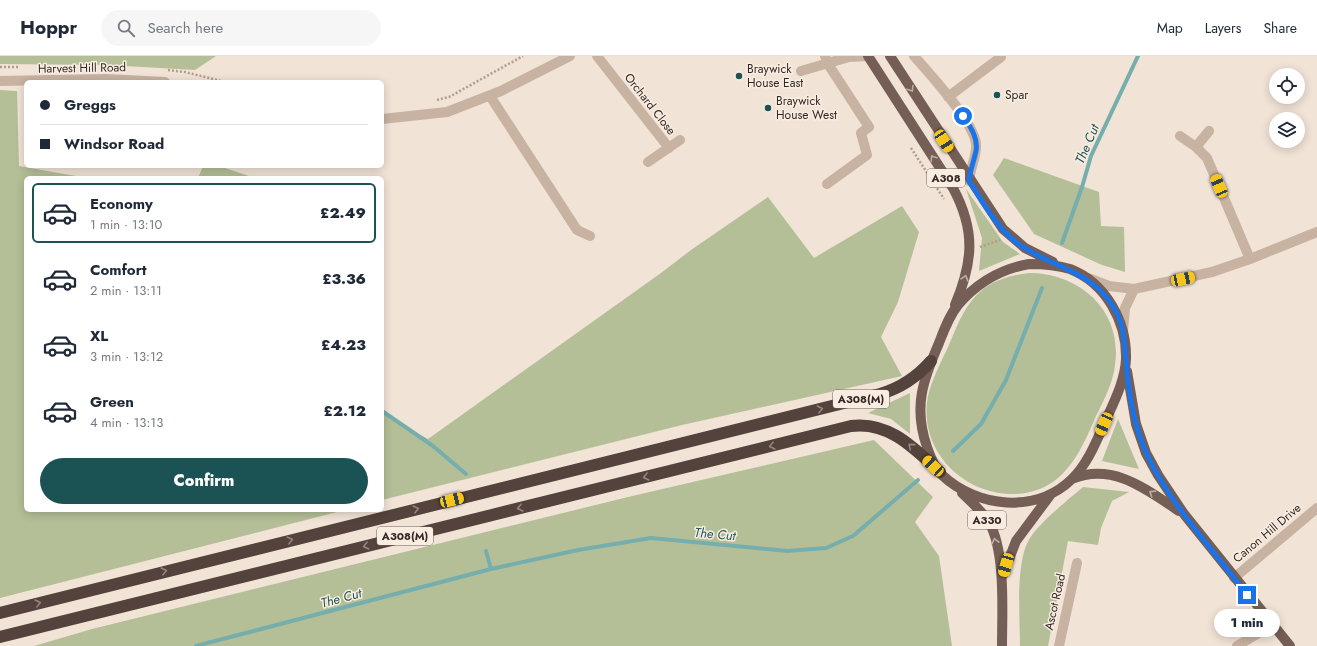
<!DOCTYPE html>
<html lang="en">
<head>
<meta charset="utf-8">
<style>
  :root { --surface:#fff; --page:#f6f6f7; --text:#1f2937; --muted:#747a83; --line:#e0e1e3; --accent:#1b5354 }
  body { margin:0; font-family:Jost,sans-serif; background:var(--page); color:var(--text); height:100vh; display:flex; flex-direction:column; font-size:15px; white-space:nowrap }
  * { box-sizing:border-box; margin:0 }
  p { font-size:13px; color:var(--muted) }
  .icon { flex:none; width:22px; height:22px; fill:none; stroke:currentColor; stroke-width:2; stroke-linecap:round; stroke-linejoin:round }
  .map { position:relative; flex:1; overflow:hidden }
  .details { position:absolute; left:24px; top:120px; width:360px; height:336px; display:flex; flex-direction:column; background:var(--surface); border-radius:6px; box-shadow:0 2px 10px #0003 }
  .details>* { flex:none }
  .banner { position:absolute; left:24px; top:24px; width:360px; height:88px; border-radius:6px; box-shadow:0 2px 10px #0003; display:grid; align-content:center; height:88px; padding:0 16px; background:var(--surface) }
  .controls { position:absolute; left:1269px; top:12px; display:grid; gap:8px }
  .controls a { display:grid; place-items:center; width:36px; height:36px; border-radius:50%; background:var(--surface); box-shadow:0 2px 10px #0003; font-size:20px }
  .end { position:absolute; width:18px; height:18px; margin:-9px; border:5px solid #1a73e8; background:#fff; box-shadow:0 0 0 2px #fff }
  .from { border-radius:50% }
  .bubble { position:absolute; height:28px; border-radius:14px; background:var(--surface); box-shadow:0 2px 10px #0003; font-size:13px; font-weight:800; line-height:28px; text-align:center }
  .car { position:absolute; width:12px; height:24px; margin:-12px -6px; border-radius:5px; box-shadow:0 0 3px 1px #0007; background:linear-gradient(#f5c518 24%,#345 0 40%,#f5c518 0 76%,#345 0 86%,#f5c518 0) }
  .banner b { display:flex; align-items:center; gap:14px; height:38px; font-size:15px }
  .banner b+b { border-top:1px solid var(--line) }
  .banner i { width:10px; height:10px; background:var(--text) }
  ul { padding:7px 0 0; list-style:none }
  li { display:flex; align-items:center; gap:12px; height:60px; margin:0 8px 6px; padding:0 8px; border:2px solid transparent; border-radius:6px }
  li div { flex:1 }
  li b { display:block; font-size:15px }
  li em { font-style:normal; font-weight:800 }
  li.selected { border-color:var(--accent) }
  li>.icon { width:36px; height:36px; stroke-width:1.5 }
  .primary-button { display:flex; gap:8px; margin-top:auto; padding:8px 16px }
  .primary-button a { flex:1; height:46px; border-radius:24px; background:var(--accent); color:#fff; font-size:16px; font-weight:800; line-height:46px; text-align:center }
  header { display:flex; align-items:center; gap:24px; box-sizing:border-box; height:56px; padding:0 20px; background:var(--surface); border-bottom:1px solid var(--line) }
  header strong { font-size:19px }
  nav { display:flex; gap:22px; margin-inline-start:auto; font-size:14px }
  .search { width:280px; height:36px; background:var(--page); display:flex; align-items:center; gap:10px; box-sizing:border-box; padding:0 14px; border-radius:22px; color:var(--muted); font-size:15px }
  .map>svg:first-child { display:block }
</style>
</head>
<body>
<header>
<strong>Hoppr</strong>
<div class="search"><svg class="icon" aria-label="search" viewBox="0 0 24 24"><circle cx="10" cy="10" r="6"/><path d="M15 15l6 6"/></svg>Search here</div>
<nav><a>Map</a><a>Layers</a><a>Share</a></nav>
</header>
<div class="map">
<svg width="1317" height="590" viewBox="0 0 1317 590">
  <rect width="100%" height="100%" fill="#f1e3d6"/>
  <path fill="#b4bf97" d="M0 0H216L195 14 107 9 0 8Z
    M0 34 17 35 19 110 87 122H26V454H345L0 542Z
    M1004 102 1099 136 1101 170 1124 171 1125 216 1102 209 1034 178 993 119Z
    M203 110H219L255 122H198Z
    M966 133 1003 186 1020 198 979 215 982 182Z
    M768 141 814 202 902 150 919 176 898 246 881 281 902 320 682 369 382 444V359L387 358 409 373 428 383 661 217 691 194Z
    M1029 217C1080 217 1123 255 1115 309 1113 327 1104 344 1096 360 1079 400 1061 439 1010 438 959 436 918 391 928 340 932 323 941 306 949 289 958 268 966 245 986 231 999 222 1014 219 1029 217Z
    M910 337V378L891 363 868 357Z
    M1118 363 1139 413 1102 405Z
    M874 384 933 441 915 466 939 500 952 590H34L92 573 628 441Z
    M1083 431 1129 436 1112 445 1101 472 1098 489 1068 485 1048 590H1020C1020 561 1015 505 1030 482 1041 465 1068 444 1083 431Z"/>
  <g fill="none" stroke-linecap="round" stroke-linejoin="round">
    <path stroke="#75aead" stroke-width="4" d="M1062 187 1082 131 1091 100 1138 0
      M382 355 433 390 466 418
      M953 395 981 368 1006 324 1042 232
      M486 495 491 513
      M196 590 491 513 578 494 651 482 787 495 826 492 853 480 918 424"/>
    <path stroke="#b49c8d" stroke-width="2.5" stroke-dasharray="2 2" stroke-linecap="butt" d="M0 11H20
      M168 14 185 16 225 26
      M437 44 449 41 523 0
      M911 92 944 143
      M980 191 1000 184"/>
    <path stroke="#c8b2a2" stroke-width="10" d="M597 0 669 92
      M825 0 828 8 869 71 861 77 867 99 827 128
      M914 0C930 18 974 66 976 88 977 101 970 112 969 125
      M801 15 849 1 868 0
      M0 25 106 23 165 26
      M490 40 577 174 590 180
      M948 41 1001 1
      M382 63 447 56 501 35 570 0
      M1180 80 1196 91 1207 102 1250 203
      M1196 91 1209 75
      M648 106 680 84
      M1088 222 1109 230 1134 233 1212 216 1250 203 1317 176
      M1123 275 1125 252 1134 233
      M1234 522 1317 452
      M1059 590 1077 507
      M1237 590 1272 569"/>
    <path stroke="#755e55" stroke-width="10" d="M868 0 953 132C976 175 973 206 955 249
      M890 0 1003 173 1025 192 1053 206
      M1029 208C1042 208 1057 209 1070 213 1106 227 1127 266 1126 303 1125 325 1114 346 1105 366 1096 386 1088 407 1072 423 1036 458 977 452 942 419 935 412 930 400 927 391 913 351 923 324 939 287 944 274 949 260 958 249 977 227 1000 213 1029 208Z
      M1127 315 1136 368 1146 397 1158 419 1184 458 1290 590
      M1072 423C1113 406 1147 434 1179 455
      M962 437C971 446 982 455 989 466 1006 496 1002 556 1002 590
      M1003 519 1016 485 1051 438"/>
    <path stroke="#54423c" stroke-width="12" d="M0 557 880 338C901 332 917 321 931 305
      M0 581 851 370C889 365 914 392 940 416"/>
  </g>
  <defs><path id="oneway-chevron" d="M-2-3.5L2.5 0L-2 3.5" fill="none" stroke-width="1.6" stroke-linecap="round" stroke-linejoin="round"/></defs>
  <g stroke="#beada3">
    <use href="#oneway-chevron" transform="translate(911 33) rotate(58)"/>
    <use href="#oneway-chevron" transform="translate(933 102) rotate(-123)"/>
    <use href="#oneway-chevron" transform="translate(965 222) rotate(-74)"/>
    <use href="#oneway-chevron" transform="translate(1152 437) rotate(-147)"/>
    <use href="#oneway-chevron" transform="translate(995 485) rotate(-103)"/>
  </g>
  <g stroke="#96867e">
    <use href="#oneway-chevron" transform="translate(820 353) rotate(-14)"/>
    <use href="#oneway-chevron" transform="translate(772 390) rotate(166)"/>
    <use href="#oneway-chevron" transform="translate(911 390) rotate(-140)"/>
    <use href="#oneway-chevron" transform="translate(646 421) rotate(166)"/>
    <use href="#oneway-chevron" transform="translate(520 452) rotate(166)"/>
    <use href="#oneway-chevron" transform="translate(416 453) rotate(-14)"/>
    <use href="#oneway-chevron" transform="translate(290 484) rotate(-14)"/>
    <use href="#oneway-chevron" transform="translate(366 490) rotate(166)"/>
    <use href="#oneway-chevron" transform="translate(164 515) rotate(-14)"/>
    <use href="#oneway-chevron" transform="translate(38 547) rotate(-14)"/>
  </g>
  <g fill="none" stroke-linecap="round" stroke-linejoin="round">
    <path stroke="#1a73e8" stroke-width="5" d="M963 60C971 71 980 85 975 99 973 108 970 115 969 125 983 146 996 171 1017 187 1049 211 1092 214 1114 252 1124 268 1124 286 1126 304 1128 331 1132 359 1141 384 1161 439 1212 492 1247 539"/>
  </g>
  <g fill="#1b5354" stroke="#f9ede2" stroke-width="1.5">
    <circle cx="739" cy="20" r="4"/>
    <circle cx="997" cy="39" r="4"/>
    <circle cx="768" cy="52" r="4"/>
  </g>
  <g text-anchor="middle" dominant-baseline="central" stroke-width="3" stroke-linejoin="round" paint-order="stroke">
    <g fill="#f9ede2" stroke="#6e635e" stroke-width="1">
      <rect x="927" y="113" width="38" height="18" rx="3"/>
      <rect x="833" y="334" width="56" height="18" rx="3"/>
      <rect x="968" y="455" width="38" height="18" rx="3"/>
      <rect x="377" y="471" width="56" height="18" rx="3"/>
    </g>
    <g font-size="11" font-weight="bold" fill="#332825">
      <text x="946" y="122">A308</text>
      <text x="861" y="343">A308(M)</text>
      <text x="987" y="464">A330</text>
      <text x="405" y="480">A308(M)</text>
    </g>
    <g font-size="12" fill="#332825" stroke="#f9ede2">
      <text transform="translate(82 12) rotate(-1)">Harvest Hill Road</text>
      <text transform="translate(650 48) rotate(52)">Orchard Close</text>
      <text transform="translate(1267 477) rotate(-40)">Canon Hill Drive</text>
      <text transform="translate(1055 546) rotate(-77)">Ascot Road</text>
    </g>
    <g font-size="12" fill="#332825" stroke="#f9ede2" text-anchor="start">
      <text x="747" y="13">Braywick<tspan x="747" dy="14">House East</tspan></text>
      <text x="1005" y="39">Spar</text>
      <text x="776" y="45">Braywick<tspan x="776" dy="14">House West</tspan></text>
    </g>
    <g font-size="13" font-style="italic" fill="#1b5354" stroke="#f9ede2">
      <text transform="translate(1087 88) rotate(-67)">The Cut</text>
      <text transform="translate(715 478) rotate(5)">The Cut</text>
      <text transform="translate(341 542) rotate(-15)">The Cut</text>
    </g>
  </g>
</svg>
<div class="controls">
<a><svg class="icon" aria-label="locate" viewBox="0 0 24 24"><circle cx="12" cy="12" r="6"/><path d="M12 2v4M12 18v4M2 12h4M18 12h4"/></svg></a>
<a><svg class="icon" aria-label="layers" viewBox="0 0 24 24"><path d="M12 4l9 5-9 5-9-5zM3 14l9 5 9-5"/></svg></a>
</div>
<i class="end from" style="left:963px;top:60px"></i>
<i class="end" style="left:1247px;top:539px"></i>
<div class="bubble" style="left:1214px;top:553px;width:66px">1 min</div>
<i class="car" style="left:944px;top:85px;rotate:147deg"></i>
<i class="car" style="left:1219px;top:130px;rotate:337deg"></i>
<i class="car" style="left:1183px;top:223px;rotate:78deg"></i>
<i class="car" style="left:1104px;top:368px;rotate:204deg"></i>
<i class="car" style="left:933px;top:410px;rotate:313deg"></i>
<i class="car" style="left:452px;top:444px;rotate:76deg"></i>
<i class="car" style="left:1006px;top:509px;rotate:196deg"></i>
<div class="banner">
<b><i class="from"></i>Greggs</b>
<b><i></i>Windsor Road</b>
</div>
<section class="details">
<ul>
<li class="selected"><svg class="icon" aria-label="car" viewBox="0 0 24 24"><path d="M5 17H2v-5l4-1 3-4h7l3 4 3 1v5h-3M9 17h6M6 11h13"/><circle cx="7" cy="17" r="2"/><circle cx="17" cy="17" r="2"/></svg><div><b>Economy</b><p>1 min · 13:10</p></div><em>£2.49</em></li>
<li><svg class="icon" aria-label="car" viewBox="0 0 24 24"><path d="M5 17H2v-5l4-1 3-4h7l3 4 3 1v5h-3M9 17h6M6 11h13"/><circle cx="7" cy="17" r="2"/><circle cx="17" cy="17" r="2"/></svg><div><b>Comfort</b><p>2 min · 13:11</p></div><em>£3.36</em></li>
<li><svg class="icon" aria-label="car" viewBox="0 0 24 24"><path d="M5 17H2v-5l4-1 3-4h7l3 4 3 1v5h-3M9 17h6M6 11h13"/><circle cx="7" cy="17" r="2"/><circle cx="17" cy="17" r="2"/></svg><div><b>XL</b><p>3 min · 13:12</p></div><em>£4.23</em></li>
<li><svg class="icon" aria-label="car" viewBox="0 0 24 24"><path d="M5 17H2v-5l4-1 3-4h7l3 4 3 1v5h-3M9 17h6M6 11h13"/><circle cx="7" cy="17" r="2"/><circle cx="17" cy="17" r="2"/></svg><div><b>Green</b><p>4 min · 13:13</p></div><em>£2.12</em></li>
</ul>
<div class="primary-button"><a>Confirm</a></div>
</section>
</div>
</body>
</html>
